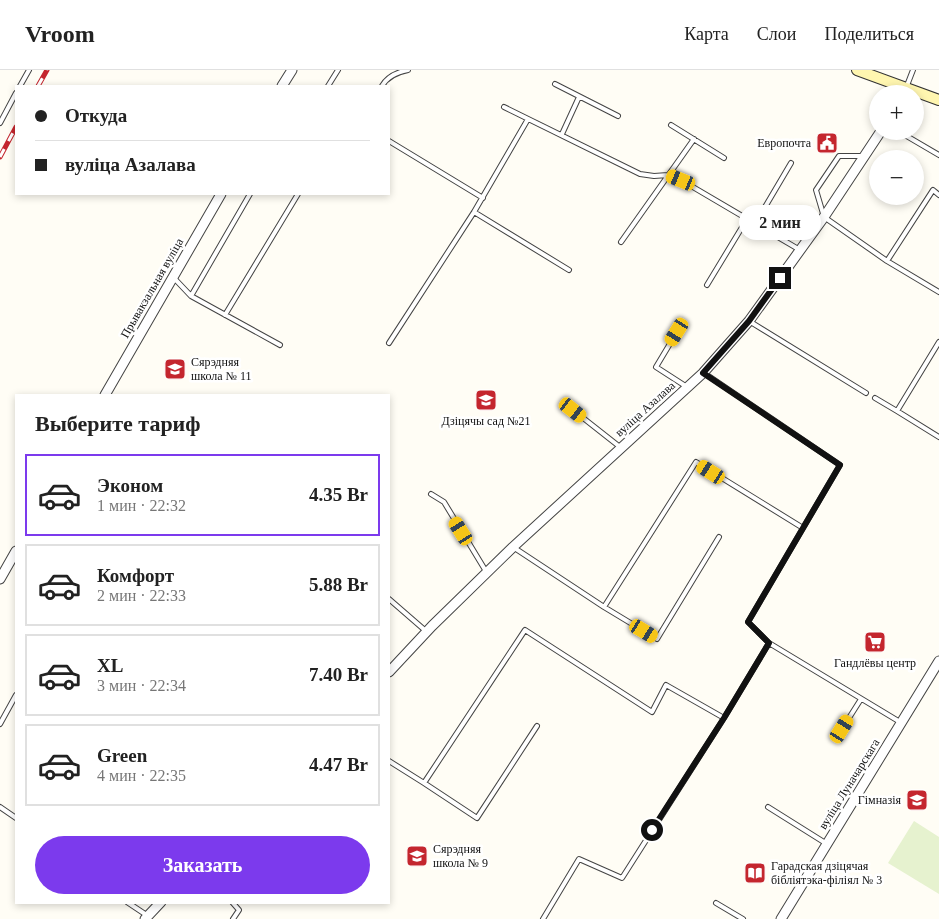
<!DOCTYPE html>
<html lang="ru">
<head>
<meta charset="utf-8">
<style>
  :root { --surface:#fff; --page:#f6f6f6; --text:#222; --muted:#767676; --line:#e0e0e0; --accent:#7c3aed }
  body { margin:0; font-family:"Times New Roman",serif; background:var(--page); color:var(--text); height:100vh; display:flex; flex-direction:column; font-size:19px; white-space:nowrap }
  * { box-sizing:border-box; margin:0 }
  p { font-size:16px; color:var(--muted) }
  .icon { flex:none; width:28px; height:28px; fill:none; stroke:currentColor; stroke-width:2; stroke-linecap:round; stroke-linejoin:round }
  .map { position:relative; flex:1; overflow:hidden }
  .details { position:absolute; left:15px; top:324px; width:375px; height:510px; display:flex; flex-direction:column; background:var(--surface); border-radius:0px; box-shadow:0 2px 8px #0003 }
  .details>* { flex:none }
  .banner { position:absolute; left:15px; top:15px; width:375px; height:110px; border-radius:0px; box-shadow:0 2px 8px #0003; display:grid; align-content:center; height:110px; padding:0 20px; background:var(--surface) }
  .buttons { position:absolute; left:869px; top:15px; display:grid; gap:10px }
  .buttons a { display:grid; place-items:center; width:55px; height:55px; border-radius:50%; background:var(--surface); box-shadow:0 2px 8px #0003; font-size:25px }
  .end { position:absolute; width:22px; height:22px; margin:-11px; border:6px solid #111; background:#fff; box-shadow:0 0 0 2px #fff }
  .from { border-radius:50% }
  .bubble { position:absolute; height:35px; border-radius:18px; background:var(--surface); box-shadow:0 2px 8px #0003; font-size:16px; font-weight:700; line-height:35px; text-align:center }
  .car { position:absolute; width:15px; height:30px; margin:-15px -8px; border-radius:6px; box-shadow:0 0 4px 1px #0007; background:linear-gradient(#f5c518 24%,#345 0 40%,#f5c518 0 76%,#345 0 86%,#f5c518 0) }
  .banner b { display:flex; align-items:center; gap:18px; height:48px; font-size:19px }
  .banner b+b { border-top:1px solid var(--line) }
  .banner i { width:12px; height:12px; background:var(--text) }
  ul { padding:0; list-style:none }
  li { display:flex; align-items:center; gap:15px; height:82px; margin:0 10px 8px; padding:0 10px; border:2px solid var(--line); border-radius:0px }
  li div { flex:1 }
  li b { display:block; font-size:19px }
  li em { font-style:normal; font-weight:700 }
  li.current { border-color:var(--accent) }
  li>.icon { width:45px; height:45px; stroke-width:1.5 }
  h2 { padding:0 20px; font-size:22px; line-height:60px }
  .action { display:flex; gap:10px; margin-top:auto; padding:10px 20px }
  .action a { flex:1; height:58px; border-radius:30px; background:var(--accent); color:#fff; font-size:20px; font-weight:700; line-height:58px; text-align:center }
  header { display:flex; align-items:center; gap:30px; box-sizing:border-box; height:70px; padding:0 25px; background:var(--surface); border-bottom:1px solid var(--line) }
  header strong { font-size:24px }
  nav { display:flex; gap:28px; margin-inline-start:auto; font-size:18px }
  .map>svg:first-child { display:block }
</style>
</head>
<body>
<header>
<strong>Vroom</strong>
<nav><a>Карта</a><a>Слои</a><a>Поделиться</a></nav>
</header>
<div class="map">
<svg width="939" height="849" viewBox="0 0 939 849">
  <rect width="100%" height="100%" fill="#fffdf5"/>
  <path fill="#e6f2cf" d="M914 751 939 767V824L888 793Z"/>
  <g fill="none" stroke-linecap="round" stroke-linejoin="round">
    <g stroke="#444" stroke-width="6">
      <path id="service" d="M555 14 618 46
        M20 16 29 0
        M328 16 338 0
        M382 16C387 7 398 2 408 0
        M906 18 913 0
        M504 37 640 104 654 106 668 105 681 110 800 180
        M0 53 16 23
        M671 55 724 88
        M898 61 939 85
        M562 64 579 27
        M389 71 483 128
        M863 86H839L816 120 824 147 887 191 939 222
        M474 142 569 200
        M755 154 791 93
        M621 172 694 69
        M887 191 933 120 939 125
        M173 207 191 226 280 275
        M707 215 747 149
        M191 226 250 124
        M225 245 298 124
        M749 251 866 323
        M677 262 656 297 687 317
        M389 273 474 142 528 49
        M704 303 840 395 803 458
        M875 328 897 341 939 272
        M573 340 620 377
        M897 341 939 367
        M431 424 444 432 487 503
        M513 477 604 537 657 569 719 467
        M389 529 427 562
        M604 537 696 392 803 458 748 552 769 573 900 652
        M724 648 769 573
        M0 654 16 625
        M842 659 861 629
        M389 691 424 713 525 560 652 642 666 615 724 648 622 808 579 789 543 849
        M424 713 477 748 537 656
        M0 737 16 748
        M768 737 827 774
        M127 832 148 846
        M232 832 239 840 233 849
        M716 833 743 849"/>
    </g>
    <g stroke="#444" stroke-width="11">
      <path id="tertiary" d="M282 16 292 0
        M105 325 221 124
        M0 509 16 481
        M389 602 432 556 513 477 703 303 749 251 824 147 881 61
        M145 849 161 832
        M781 849 939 591"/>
    </g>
    <g stroke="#333" stroke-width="12">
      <path id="secondary" d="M857 0 939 30"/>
    </g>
    <use href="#service" stroke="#fff" stroke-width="4"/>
    <use href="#tertiary" stroke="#fff" stroke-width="9"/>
    <use href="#secondary" stroke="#fff6b0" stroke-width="10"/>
    <g stroke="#c4262e" stroke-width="5">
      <path id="rail" d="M38 16 47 0
        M0 87 16 57"/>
    </g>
    <use href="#rail" stroke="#fff" stroke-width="3" stroke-dasharray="9" stroke-linecap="butt"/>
  </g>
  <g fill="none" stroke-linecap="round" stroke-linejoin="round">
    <path stroke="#111" stroke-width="6" d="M652 760 724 648 769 573 748 552 840 395 703 303 749 251 780 208"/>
  </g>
  <defs>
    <g id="civic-square" transform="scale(1.125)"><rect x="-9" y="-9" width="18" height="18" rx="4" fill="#c4262e" stroke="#fff"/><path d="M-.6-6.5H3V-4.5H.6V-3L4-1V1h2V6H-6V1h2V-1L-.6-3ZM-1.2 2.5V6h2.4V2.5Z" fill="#fff"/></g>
    <g id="school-square" transform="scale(1.125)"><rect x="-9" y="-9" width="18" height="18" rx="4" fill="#c4262e" stroke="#fff"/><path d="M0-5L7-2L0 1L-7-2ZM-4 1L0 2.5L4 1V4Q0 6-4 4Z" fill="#fff"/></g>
    <g id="supermarket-square" transform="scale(1.125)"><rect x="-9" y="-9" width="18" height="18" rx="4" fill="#c4262e" stroke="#fff"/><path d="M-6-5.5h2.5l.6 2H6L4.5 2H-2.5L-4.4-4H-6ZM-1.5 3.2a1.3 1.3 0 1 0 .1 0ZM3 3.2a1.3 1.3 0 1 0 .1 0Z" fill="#fff"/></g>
    <g id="library-square" transform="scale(1.125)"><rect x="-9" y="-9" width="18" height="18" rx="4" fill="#c4262e" stroke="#fff"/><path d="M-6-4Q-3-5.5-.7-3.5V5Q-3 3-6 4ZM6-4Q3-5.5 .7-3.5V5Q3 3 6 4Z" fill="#fff"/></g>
  </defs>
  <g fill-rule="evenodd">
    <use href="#civic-square" x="827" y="73"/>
    <use href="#school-square" x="175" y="299"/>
    <use href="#school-square" x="486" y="330"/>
    <use href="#supermarket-square" x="875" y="572"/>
    <use href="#school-square" x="917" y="730"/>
    <use href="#school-square" x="417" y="786"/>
    <use href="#library-square" x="755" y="803"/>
  </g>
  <g text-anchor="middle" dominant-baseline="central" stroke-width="5" stroke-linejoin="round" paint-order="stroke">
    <g font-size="12" fill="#111" stroke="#fff" text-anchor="start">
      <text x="811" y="73" text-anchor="end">Европочта</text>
      <text x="191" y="292">Сярэдняя<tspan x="191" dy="14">школа № 11</tspan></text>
      <text x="486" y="351" text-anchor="middle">Дзіцячы сад №21</text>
      <text x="875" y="593" text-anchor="middle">Гандлёвы центр</text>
      <text x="901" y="730" text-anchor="end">Гімназія</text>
      <text x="433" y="779">Сярэдняя<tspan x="433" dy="14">школа № 9</tspan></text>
      <text x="771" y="796">Гарадская дзіцячая<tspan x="771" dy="14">бібліятэка-філіял № 3</tspan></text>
    </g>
    <g font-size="12" fill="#111" stroke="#fff">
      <text transform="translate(152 218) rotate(-60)">Прывакзальная вуліца</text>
      <text transform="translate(645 339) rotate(-42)">вуліца Азалава</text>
      <text transform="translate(849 714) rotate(-58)">вуліца Луначарскага</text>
    </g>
  </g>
</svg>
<div class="buttons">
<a>+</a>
<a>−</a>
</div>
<i class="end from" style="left:652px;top:760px"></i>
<i class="end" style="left:780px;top:208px"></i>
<div class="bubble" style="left:739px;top:135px;width:82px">2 мин</div>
<i class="car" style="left:681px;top:110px;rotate:292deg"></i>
<i class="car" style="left:677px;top:262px;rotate:212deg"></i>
<i class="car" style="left:573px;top:340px;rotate:128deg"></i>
<i class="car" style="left:711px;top:402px;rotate:302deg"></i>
<i class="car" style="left:461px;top:461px;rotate:328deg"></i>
<i class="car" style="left:644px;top:561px;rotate:121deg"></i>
<i class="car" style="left:842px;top:659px;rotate:32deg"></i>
<div class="banner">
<b><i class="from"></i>Откуда</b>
<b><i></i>вуліца Азалава</b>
</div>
<section class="details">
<h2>Выберите тариф</h2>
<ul>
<li class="current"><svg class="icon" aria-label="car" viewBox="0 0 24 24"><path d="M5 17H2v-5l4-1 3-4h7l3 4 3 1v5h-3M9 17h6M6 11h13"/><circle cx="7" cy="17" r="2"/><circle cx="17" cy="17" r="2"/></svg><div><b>Эконом</b><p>1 мин · 22:32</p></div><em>4.35 Br</em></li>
<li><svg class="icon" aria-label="car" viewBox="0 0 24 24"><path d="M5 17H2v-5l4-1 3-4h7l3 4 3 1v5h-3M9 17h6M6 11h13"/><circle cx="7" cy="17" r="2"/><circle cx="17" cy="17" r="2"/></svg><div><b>Комфорт</b><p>2 мин · 22:33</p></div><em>5.88 Br</em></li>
<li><svg class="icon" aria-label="car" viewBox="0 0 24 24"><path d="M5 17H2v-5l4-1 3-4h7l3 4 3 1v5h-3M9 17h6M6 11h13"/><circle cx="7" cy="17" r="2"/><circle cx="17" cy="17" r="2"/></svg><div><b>XL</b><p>3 мин · 22:34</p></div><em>7.40 Br</em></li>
<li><svg class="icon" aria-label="car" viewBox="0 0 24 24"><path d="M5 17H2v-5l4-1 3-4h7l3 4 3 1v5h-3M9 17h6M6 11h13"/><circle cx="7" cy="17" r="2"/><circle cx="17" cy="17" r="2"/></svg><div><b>Green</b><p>4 мин · 22:35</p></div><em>4.47 Br</em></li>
</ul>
<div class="action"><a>Заказать</a></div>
</section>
</div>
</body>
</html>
